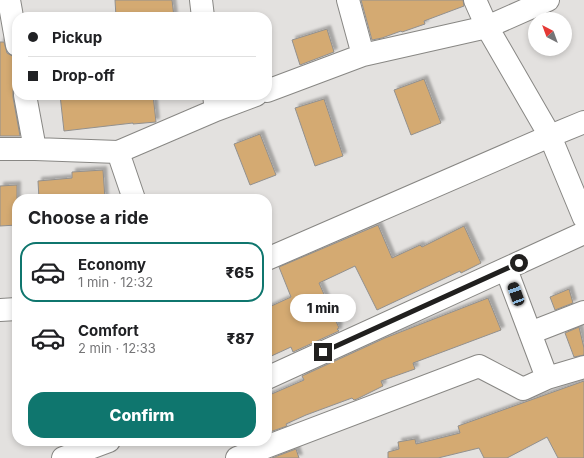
<!DOCTYPE html>
<html lang="en">
<head>
<meta charset="utf-8">
<style>
  :root { --surface:#fff; --page:#f2f2f2; --text:#202124; --muted:#757577; --line:#e0e0e0; --accent:#0f766e }
  body { margin:0; font-family:Inter,sans-serif; background:var(--page); color:var(--text); height:100vh; display:flex; flex-direction:column; font-size:15px; white-space:nowrap }
  * { box-sizing:border-box; margin:0 }
  p { font-size:13px; color:var(--muted) }
  .icon { flex:none; width:22px; height:22px; fill:none; stroke:currentColor; stroke-width:2; stroke-linecap:round; stroke-linejoin:round }
  .map { position:relative; flex:1; overflow:hidden }
  .side { position:absolute; left:12px; top:194px; width:260px; height:252px; display:flex; flex-direction:column; background:var(--surface); border-radius:16px; box-shadow:0 2px 6px #0003 }
  .side>* { flex:none }
  .banner { position:absolute; left:12px; top:12px; width:260px; height:88px; border-radius:16px; box-shadow:0 2px 6px #0003; display:grid; align-content:center; height:88px; padding:0 16px; background:var(--surface) }
  .needle { width:26px; rotate:319deg }
  .fabs { position:absolute; left:528px; top:12px; display:grid; gap:8px }
  .fabs a { display:grid; place-items:center; width:44px; height:44px; border-radius:50%; background:var(--surface); box-shadow:0 2px 6px #0003; font-size:20px }
  .end { position:absolute; width:18px; height:18px; margin:-9px; border:5px solid #21201f; background:#fff; box-shadow:0 0 0 2px #fff }
  .from { border-radius:50% }
  .bubble { position:absolute; height:28px; border-radius:14px; background:var(--surface); box-shadow:0 2px 6px #0003; font-size:13px; font-weight:800; line-height:28px; text-align:center }
  .car { position:absolute; width:12px; height:24px; margin:-12px -6px; border-radius:5px; box-shadow:0 0 3px 1px #0007; background:linear-gradient(#222 24%,#8ab4d8 0 40%,#222 0 76%,#8ab4d8 0 86%,#222 0) }
  .banner b { display:flex; align-items:center; gap:14px; height:38px; font-size:15px }
  .banner b+b { border-top:1px solid var(--line) }
  .banner i { width:10px; height:10px; background:var(--text) }
  ul { padding:0; list-style:none }
  li { display:flex; align-items:center; gap:12px; height:60px; margin:0 8px 6px; padding:0 8px; border:2px solid transparent; border-radius:16px }
  li div { flex:1 }
  li b { display:block; font-size:15px }
  li em { font-style:normal; font-weight:800 }
  li.on { border-color:var(--accent) }
  li>.icon { width:36px; height:36px; stroke-width:1.5 }
  h2 { padding:0 16px; font-size:18px; line-height:48px }
  .action { display:flex; gap:8px; margin-top:auto; padding:8px 16px }
  .action a { flex:1; height:46px; border-radius:16px; background:var(--accent); color:#fff; font-size:16px; font-weight:800; line-height:46px; text-align:center }
  .map>svg:first-child { display:block }
</style>
</head>
<body>
<div class="map">
<svg width="584" height="458" viewBox="0 0 584 458">
  <defs>
    <filter id="shadow"><feDropShadow dx="3.5" dy="-3.5" stdDeviation="1" flood-color="#0004"/></filter>
  </defs>
  <rect width="100%" height="100%" fill="#e3e1df"/>
  <path fill="#d4aa72" stroke="#92908e" filter="url(#shadow)" d="M115 0H172L174 17H116Z
    M361 0H463L464 6 424 21 425 24 402 32 401 31 382 38 372 40Z
    M327 29 334 52 300 65 292 40Z
    M0 42H4L7 53 14 57 16 75H17V85L13 90V97L20 136H0Z
    M424 79 441 123 411 135 394 90Z
    M60 95H153L156 122 133 124V123L64 131Z
    M324 99 343 156 315 166 295 108Z
    M260 134 276 175 250 185 234 144Z
    M103 170 105 199H39L38 181 72 178V172Z
    M17 185V225L0 226V186Z
    M378 225 392 258 420 245 422 247 464 226 481 263 461 273 460 271 377 310 355 266 319 283 339 328 337 329 339 331 293 352 291 347 267 358V308L291 297 279 267Z
    M569 289 573 303 555 310 550 297Z
    M488 298 501 330 413 363 415 369 381 381 383 386 357 399 354 400 352 398 306 415 286 424 287 426 267 433V396L304 380 302 376 385 338Z
    M579 327 584 348V355L574 357 565 333Z
    M584 381V458H558L547 437 507 458H484L479 448 438 458H388V452L399 449 398 442 415 439 416 444 460 433 458 426Z
    M296 449 299 458H272Z"/>
  <g fill="none" stroke-linecap="round" stroke-linejoin="round">
    <g stroke="#888784" stroke-width="24">
      <path id="minor" d="M9 0 17 45
        M201 0 203 17
        M348 0 363 55
        M475 0 487 27 548 0
        M267 91 363 55 487 27 550 136 584 218
        M25 95 35 149
        M216 110 256 95
        M0 149H35L118 152 216 110 214 95
        M118 152 134 199
        M267 259 550 136 584 122
        M506 269 547 378
        M0 310 17 309
        M530 333 584 312
        M267 378 584 233
        M63 458 109 441
        M237 458 479 366 523 389 547 378 584 367"/>
    </g>
    <use href="#minor" stroke="#fff" stroke-width="22"/>
  </g>
  <g fill="none" stroke-linecap="round" stroke-linejoin="round">
    <path stroke="#21201f" stroke-width="5" d="M323 352 519 263"/>
  </g>
</svg>
<div class="fabs">
<a><svg class="needle" viewBox="-14 -14 28 28"><path d="M0-13l5 13h-10z" fill="#e53935"/><path d="M0 13l5-13h-10z" fill="#757577"/></svg></a>
</div>
<i class="end from" style="left:519px;top:263px"></i>
<i class="end" style="left:323px;top:352px"></i>
<div class="bubble" style="left:290px;top:294px;width:66px">1 min</div>
<i class="car" style="left:516px;top:294px;rotate:340deg"></i>
<div class="banner">
<b><i class="from"></i>Pickup</b>
<b><i></i>Drop-off</b>
</div>
<section class="side">
<h2>Choose a ride</h2>
<ul>
<li class="on"><svg class="icon" aria-label="car" viewBox="0 0 24 24"><path d="M5 17H2v-5l4-1 3-4h7l3 4 3 1v5h-3M9 17h6M6 11h13"/><circle cx="7" cy="17" r="2"/><circle cx="17" cy="17" r="2"/></svg><div><b>Economy</b><p>1 min · 12:32</p></div><em>₹65</em></li>
<li><svg class="icon" aria-label="car" viewBox="0 0 24 24"><path d="M5 17H2v-5l4-1 3-4h7l3 4 3 1v5h-3M9 17h6M6 11h13"/><circle cx="7" cy="17" r="2"/><circle cx="17" cy="17" r="2"/></svg><div><b>Comfort</b><p>2 min · 12:33</p></div><em>₹87</em></li>
</ul>
<div class="action"><a>Confirm</a></div>
</section>
</div>
</body>
</html>
